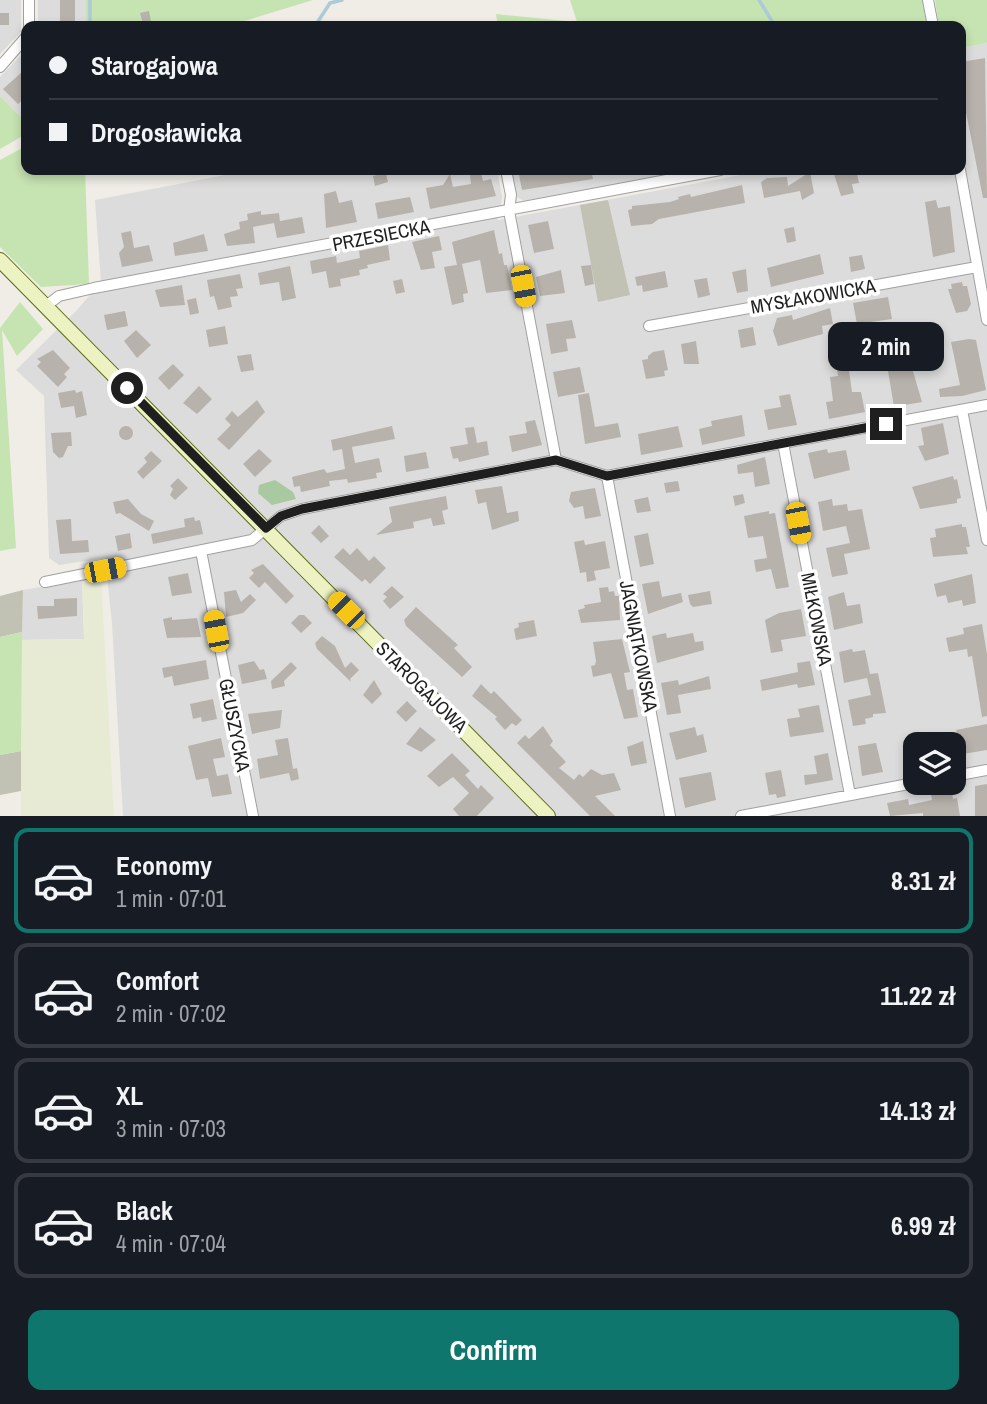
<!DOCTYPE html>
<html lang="en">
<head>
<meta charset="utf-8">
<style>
  :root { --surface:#171b24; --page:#20242c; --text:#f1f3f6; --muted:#9ea1a6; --line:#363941; --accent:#0f766e }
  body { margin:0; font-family:"Archivo Narrow",sans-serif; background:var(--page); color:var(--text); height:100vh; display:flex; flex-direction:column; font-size:26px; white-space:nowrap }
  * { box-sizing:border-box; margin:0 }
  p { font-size:23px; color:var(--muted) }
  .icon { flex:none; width:38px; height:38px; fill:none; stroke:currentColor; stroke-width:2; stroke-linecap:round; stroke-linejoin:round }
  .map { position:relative; height:816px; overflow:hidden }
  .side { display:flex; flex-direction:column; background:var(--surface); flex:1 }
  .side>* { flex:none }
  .guide { position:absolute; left:21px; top:21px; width:945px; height:154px; border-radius:14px; box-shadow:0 4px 10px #0003; display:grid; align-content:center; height:154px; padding:0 28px; background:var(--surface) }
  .buttons { position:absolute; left:903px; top:732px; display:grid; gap:14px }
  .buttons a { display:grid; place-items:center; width:63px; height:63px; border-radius:14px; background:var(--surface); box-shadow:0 4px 10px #0003; font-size:35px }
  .end { position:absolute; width:32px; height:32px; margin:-16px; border:9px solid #1f1f1f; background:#fff; box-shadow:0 0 0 4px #fff }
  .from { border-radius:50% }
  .bubble { position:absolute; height:49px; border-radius:14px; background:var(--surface); box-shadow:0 4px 10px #0003; font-size:23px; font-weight:800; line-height:49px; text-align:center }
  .car { position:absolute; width:21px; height:42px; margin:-21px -10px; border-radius:9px; box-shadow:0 0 5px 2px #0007; background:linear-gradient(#f5c518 24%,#345 0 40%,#f5c518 0 76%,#345 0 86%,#f5c518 0) }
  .guide b { display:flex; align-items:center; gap:24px; height:66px; font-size:26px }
  .guide b+b { border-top:2px solid var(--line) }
  .guide i { width:18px; height:18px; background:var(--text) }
  ul { padding:12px 0 0; list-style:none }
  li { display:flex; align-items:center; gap:21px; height:105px; margin:0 14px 10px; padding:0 14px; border:4px solid var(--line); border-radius:14px }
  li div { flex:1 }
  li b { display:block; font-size:26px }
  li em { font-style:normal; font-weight:800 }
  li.active { border-color:var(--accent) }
  li>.icon { width:63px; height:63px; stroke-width:1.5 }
  .action { display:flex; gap:14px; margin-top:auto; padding:14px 28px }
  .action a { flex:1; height:80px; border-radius:14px; background:var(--accent); color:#fff; font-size:28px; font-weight:800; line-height:80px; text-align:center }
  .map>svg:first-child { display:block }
</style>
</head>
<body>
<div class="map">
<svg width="987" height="816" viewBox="0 0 987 816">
  <rect width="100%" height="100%" fill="#efede6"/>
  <path fill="#dddcdc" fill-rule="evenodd" d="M0 0H21V32L0 54Z
    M38 0H86V26H38Z
    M987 43V816H123L112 623 105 558 59 565 49 558 44 396 16 370 77 310 101 282 95 200 225 175V170H497L502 196 501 205 494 208 498 220 768 170H961V48ZM915 744H954V782H915Z
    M26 50V122L0 96V77Z
    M510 170H694L524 201 515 196Z
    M82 580 84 639 21 640 23 590Z"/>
  <path fill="#c1c2b3" d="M608 200 630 295 598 302 580 205Z
    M23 590 22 632 0 637V596Z
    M21 751V791L0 795V755Z"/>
  <path fill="#e8ebd4" d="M101 576 114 816H21V640L84 639 82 580Z"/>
  <path fill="#c6e3b2" d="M86 0H313L228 26H86Z
    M570 0H923L928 26H498L496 14 577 22Z
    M935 0H987V43L961 48V26H939Z
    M0 96 26 122V134L0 149Z
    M26 146V170H85L89 284 41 287 0 247V160Z
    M20 302 43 329 17 356 2 330 16 548 0 551V328Z
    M22 632 21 751 0 755V637Z"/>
  <path fill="#a9c9a0" d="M275 480 293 492 296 499 272 505 258 493 259 485Z"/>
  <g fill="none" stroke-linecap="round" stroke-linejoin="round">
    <path stroke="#accad7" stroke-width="3.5" d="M759 0 775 26
      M90 26V0
      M315 26 330 3 342 0"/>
  </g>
  <path fill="#b8b2ac" d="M60 0H75V25L60 26Z
    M149 11 151 21 143 24 140 13Z
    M0 13H9V25H0Z
    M985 58 987 198H983L961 87V62Z
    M22 72 26 76V97L18 104 3 89Z
    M385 170 388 182 375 186 373 176 377 175 376 171Z
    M518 170H591L593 179 522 190Z
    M856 170 859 183 852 184 854 193 841 196 833 171Z
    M810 172 814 193 802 200 800 191 764 198 761 182 767 178 787 177 788 186Z
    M481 173 483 181 491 179 496 196 430 209 426 188 443 185 450 174 453 187 471 184 470 175Z
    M742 185 745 203 659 219 652 224 631 226 628 210 632 209V206L670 202 679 199 678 197 690 194 691 197Z
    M336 191 339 203 352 200 357 222 326 228 324 194Z
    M410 197 414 212 378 219 375 203Z
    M936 200 938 208 950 206 955 252 933 257 925 202Z
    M261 211V215L279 213 280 221 302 217 305 233 277 238 274 223 253 227 255 243 227 246 224 234 240 229 239 222 248 220 247 214Z
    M548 221 554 249 534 253 528 225Z
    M794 227 796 241 787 243 784 229Z
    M494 230 499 254 502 253 504 265H507L512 290 486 293 480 260 457 265 452 242Z
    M131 231 134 248 149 245 153 261 122 267 119 253 124 247 121 233Z
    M204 234 208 251 175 256 173 243Z
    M439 236 442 250 432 252 435 268 421 270 412 242Z
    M388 245 390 260 367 265 368 268 359 270 360 275 340 279 341 286 329 288 326 271 312 274 310 261 336 256 337 263 360 258 359 251Z
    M820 254 824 274 771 287 767 268Z
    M862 255 865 269 851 272 849 257Z
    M462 264 468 293 463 294 464 302 452 305 444 267Z
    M591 265 594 284 585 286 581 266Z
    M290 266 296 298 282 301 279 282 260 285 258 273Z
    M746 269 748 291 737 293 732 272Z
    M561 270 565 293 540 296 536 277Z
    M665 271 668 287 643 292 642 285 637 286 635 277Z
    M240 274 243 288 236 289 238 296 230 297 232 307 218 310 214 296 210 297 207 280Z
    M707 278 710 295 698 298 694 280Z
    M402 279 405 292 396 294 393 281Z
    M962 282 963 286H967L971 304 967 311 956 313 948 289H952L951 284Z
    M182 285 185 305 160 307 155 290Z
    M888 297 892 319 857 324 853 303Z
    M196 298 199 313 190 315 187 300Z
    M830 308 833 324 822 326 823 334 778 346 773 331 777 318 792 315 793 320Z
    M125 311 128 326 107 330 104 315Z
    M572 320 576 338 566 339 568 351 551 354 546 324Z
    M225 326 228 344 209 347 206 330Z
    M753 327 756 345 741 348 738 330Z
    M136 330 151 345 137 358 124 341Z
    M969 339 976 340 986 390 962 396 940 397 939 389 960 385 951 342Z
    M696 341 699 364H684L681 344Z
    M53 350 70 368 64 374 67 377 58 387 37 366 41 362 37 359Z
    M664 350 668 370 664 371 665 376 646 379 642 360 648 359V356L653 352Z
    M251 354 254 370 241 372 237 356Z
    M847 356 852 392H861L865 412 829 419 826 402 833 401 830 377 838 376 836 358Z
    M173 364 184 375 169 390 158 378Z
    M580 367 585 392 558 397 553 372Z
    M896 368 897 371 912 368 922 402 894 407 888 371Z
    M199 386 212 399 197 414 183 403Z
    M75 390 76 393 82 391 87 415 76 418 74 406 61 408 58 393Z
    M589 393 595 427 618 423 621 437 585 444 578 395Z
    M790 394 797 425 768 430 764 410 781 407 779 396Z
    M257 400 265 412 229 450 217 439 231 425 225 419 232 411 238 417Z
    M742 415 745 436 702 445 699 429 712 426 711 421Z
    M535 420 542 445 512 452 509 436 527 433 525 422Z
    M943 423 949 454 925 461 918 446 924 445 921 428Z
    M119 433a7 7 0 1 1 14 0a7 7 0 1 1-14 0Z
    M392 426 395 439 352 447 355 463 379 458 382 472 376 473 377 478 348 483 347 479 329 481 330 486 301 492 300 486 294 487 292 477 324 469 327 473 345 469 342 449 333 451 331 440Z
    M678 426 683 447 641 455 638 434Z
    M474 427 477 443 487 441 489 455 459 462 458 458 453 459 450 447 468 444 465 428Z
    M71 432 72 446H68L63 457 59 458 53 452 51 433Z
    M259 449 272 461 255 477 243 464Z
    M827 449 828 453 846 450 850 470 814 479 808 453Z
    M151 451 162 461 143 479 137 472 147 462 144 458Z
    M426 452 429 468 406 472 404 456Z
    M765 457 770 484 755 487 753 472 738 474 737 465Z
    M953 476 954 480 957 479 961 498 957 499V503L920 509 912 487Z
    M178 478 188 488 175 500 170 495 173 489 170 486Z
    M678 481 680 491 666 493 664 483Z
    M502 486 507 513 518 511 519 521 492 530 486 502 478 504 475 490Z
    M595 488 601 516 585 519 583 506 574 508 569 501 571 492Z
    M743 494 745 503 735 506 733 496Z
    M446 496 448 509 442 511 445 524 433 526 431 518 413 522 414 528 376 535 392 522 389 507Z
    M648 497 651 511 637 513 634 500Z
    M128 499 141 514 154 521 149 531 120 513 116 514 113 502Z
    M832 499 833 506 847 504 848 511 862 509 870 549 844 554 848 574 832 577 826 548 850 543 846 526 823 531 818 502Z
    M769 511V514L775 513 789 587 776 589 771 569 756 572 754 560 767 558 763 536 748 538 744 516Z
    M194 517 195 521 200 520 203 534 153 544 151 534 185 527 184 519Z
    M71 519 72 541 88 540 89 552 60 554 56 520Z
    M962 524V527H966L970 547H966L968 554 933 557 930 538 936 537 935 529Z
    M319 525 329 536 321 543 311 533Z
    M130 533 132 548 118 551 115 536Z
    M648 533 654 564 640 567 634 536Z
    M584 540 585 545 605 541 610 568 594 571 596 580 587 582 586 572 580 573 574 542Z
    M343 548 350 555 357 548 369 561 374 556 386 568 370 584 365 579 362 582 334 557Z
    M263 564 294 596 286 604 265 582 259 588 249 578 254 573 251 570Z
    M188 573 192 593 172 596 168 577Z
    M972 574 976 603 963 606 962 600 948 603 946 595 937 597 934 584Z
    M659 581 662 597 681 593 683 602 648 614 642 584Z
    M392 586 404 597 390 609 383 601 387 597 383 594Z
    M608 587 609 592 614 591 615 596H619L620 620 581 623 578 610 585 608 584 605 601 602 599 588Z
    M236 590 241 602 250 594 256 600 243 613 226 617 224 592Z
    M710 591 712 604 693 607 690 604 688 595Z
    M844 592 847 606 860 604 863 623 834 630 828 597Z
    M77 598V616L38 619 37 606H54V599Z
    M416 607 458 645 454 648 472 667 462 677 406 626 404 620Z
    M801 609 806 636 781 640 783 651 771 653 765 620 779 613Z
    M299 615H304L312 623 301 633 291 623Z
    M172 617V620L197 618 201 637 167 638 163 619Z
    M534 620 537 636 516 640 514 629 519 627 518 623Z
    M982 624 987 654V716L982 717 972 656 968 657 967 649 949 652 946 638 964 634 963 628Z
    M666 633 667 638 693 633 695 642 703 641 704 650 657 663 652 636Z
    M322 636 335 646 345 668 351 662 359 670 350 679 351 682 317 649 315 643Z
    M622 639 630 672 624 673 627 690 633 689 638 717 624 719 611 673 593 677 591 666 595 665 596 661 593 642Z
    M852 649 853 652 865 650 870 674 878 673 886 713 873 714V717L865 719 866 724 853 726 848 700 871 695 867 678 844 683 839 652Z
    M206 660 209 679 174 686 172 676 164 678 162 668Z
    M254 661 260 670 264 669 267 679 242 684 238 665Z
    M810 661 815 685 798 688 797 684 762 691 760 680 798 672 797 663Z
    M291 662 297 668 284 681 285 686 272 689 271 681Z
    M709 676 711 689 678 695 681 713 667 715 661 683 678 680 679 685Z
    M374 680 382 694 372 704 363 695Z
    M481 684 491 694 494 691 522 720 516 726 512 723 505 730 495 719 497 717 472 696Z
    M213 699 217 719 202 722 201 717 193 719 190 704Z
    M407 701 417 711 406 722 396 712Z
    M819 705 824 732 790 737 787 719 800 717 798 709Z
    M282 710 280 728 252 734 248 714Z
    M987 724V750L963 754 956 730Z
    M543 726 553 741 550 745 566 762 559 768 574 780 579 774 583 777 591 769 602 775 614 773 621 790 595 796 615 816H590L517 743 525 735 529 739Z
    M420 727 436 740 421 752 406 744Z
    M695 727 697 736 703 734 707 752 676 760 669 733Z
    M221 738 225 757 213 759 217 776 228 774 232 794 212 797 208 778 196 780 188 746Z
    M288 738 293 769 297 768 299 779 291 781 289 773 260 779 257 759 278 755 275 740Z
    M643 741 647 763 631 766 627 747Z
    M876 743 883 772 862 776 858 746Z
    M452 753 470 771 465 775 478 789 481 785 494 798 477 816H459L453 809 469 793 453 777 439 787 427 776Z
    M828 753 833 780 805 785 804 775 817 774 814 756Z
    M915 753V775L910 776 906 756Z
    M781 770 786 796 777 798 776 794 769 795 765 773Z
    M711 772 716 800 685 808 679 778Z
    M987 784V816H975V786Z
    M952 791 953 799 957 798 960 816H923V813L890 816 887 803 908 799 909 805 932 800 931 794Z"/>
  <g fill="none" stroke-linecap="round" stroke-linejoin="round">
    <g stroke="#a0a0a0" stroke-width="12">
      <path id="street" d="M928 0 933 26
        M29 26V0
        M0 67 26 37
        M506 170 511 195 509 211 556 460
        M960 170 987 320
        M46 306 59 296 94 288 720 170
        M649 326 977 267
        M962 410 987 540
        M783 443 850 795
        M607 476 670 816
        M201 551 253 816
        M45 582 252 540 281 516 302 509 556 460 607 476 987 405
        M954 776 987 770
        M741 816 919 782"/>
    </g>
    <g stroke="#5a6b12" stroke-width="16">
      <path id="secondary" d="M0 260 548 816"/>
    </g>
    <use href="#street" stroke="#fff" stroke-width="10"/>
    <use href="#secondary" stroke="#ecf2c1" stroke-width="14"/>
  </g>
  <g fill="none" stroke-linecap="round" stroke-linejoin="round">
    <path stroke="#1f1f1f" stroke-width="9" d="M127 388 266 528 281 516 302 509 556 460 607 476 886 424"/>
  </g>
  <g text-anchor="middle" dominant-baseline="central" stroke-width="7" stroke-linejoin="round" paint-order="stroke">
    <g font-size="19" fill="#1f1f1f" stroke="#fff">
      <text transform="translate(381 235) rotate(-11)">PRZESIECKA</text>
      <text transform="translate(813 296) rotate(-10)">MYSŁAKOWICKA</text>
      <text transform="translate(817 619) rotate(79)">MIŁKOWSKA</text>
      <text transform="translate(639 646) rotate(79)">JAGNIĄTKOWSKA</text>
      <text transform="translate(422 687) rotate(45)">STAROGAJOWA</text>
      <text transform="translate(235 725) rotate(79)">GŁUSZYCKA</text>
    </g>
  </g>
</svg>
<div class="buttons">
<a><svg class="icon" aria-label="layers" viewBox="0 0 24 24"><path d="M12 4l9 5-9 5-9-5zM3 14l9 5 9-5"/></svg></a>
</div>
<i class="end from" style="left:127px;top:388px"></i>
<i class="end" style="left:886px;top:424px"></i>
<div class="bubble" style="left:828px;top:322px;width:116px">2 min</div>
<i class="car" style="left:523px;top:286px;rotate:169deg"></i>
<i class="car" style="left:798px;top:523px;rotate:169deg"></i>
<i class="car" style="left:105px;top:570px;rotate:79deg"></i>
<i class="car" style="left:346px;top:610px;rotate:315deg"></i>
<i class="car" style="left:216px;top:631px;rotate:349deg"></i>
<div class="guide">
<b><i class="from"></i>Starogajowa</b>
<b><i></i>Drogosławicka</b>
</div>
</div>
<section class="side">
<ul>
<li class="active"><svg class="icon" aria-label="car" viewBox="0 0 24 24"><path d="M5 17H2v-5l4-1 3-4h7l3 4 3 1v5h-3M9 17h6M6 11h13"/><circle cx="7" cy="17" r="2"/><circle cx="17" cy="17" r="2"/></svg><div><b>Economy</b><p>1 min · 07:01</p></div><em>8.31 zł</em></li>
<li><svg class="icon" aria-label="car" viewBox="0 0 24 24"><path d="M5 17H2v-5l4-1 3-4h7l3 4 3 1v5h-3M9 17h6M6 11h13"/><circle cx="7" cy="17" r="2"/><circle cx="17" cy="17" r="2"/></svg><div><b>Comfort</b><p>2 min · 07:02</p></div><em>11.22 zł</em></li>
<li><svg class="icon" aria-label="car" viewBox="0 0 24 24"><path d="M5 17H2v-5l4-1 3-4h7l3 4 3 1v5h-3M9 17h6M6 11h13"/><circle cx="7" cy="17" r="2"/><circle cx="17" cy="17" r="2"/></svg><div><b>XL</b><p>3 min · 07:03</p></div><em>14.13 zł</em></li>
<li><svg class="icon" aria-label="car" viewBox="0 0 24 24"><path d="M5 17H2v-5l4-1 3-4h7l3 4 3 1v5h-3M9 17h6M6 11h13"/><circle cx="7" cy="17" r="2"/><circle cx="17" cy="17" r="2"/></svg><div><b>Black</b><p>4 min · 07:04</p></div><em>6.99 zł</em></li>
</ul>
<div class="action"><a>Confirm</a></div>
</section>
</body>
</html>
